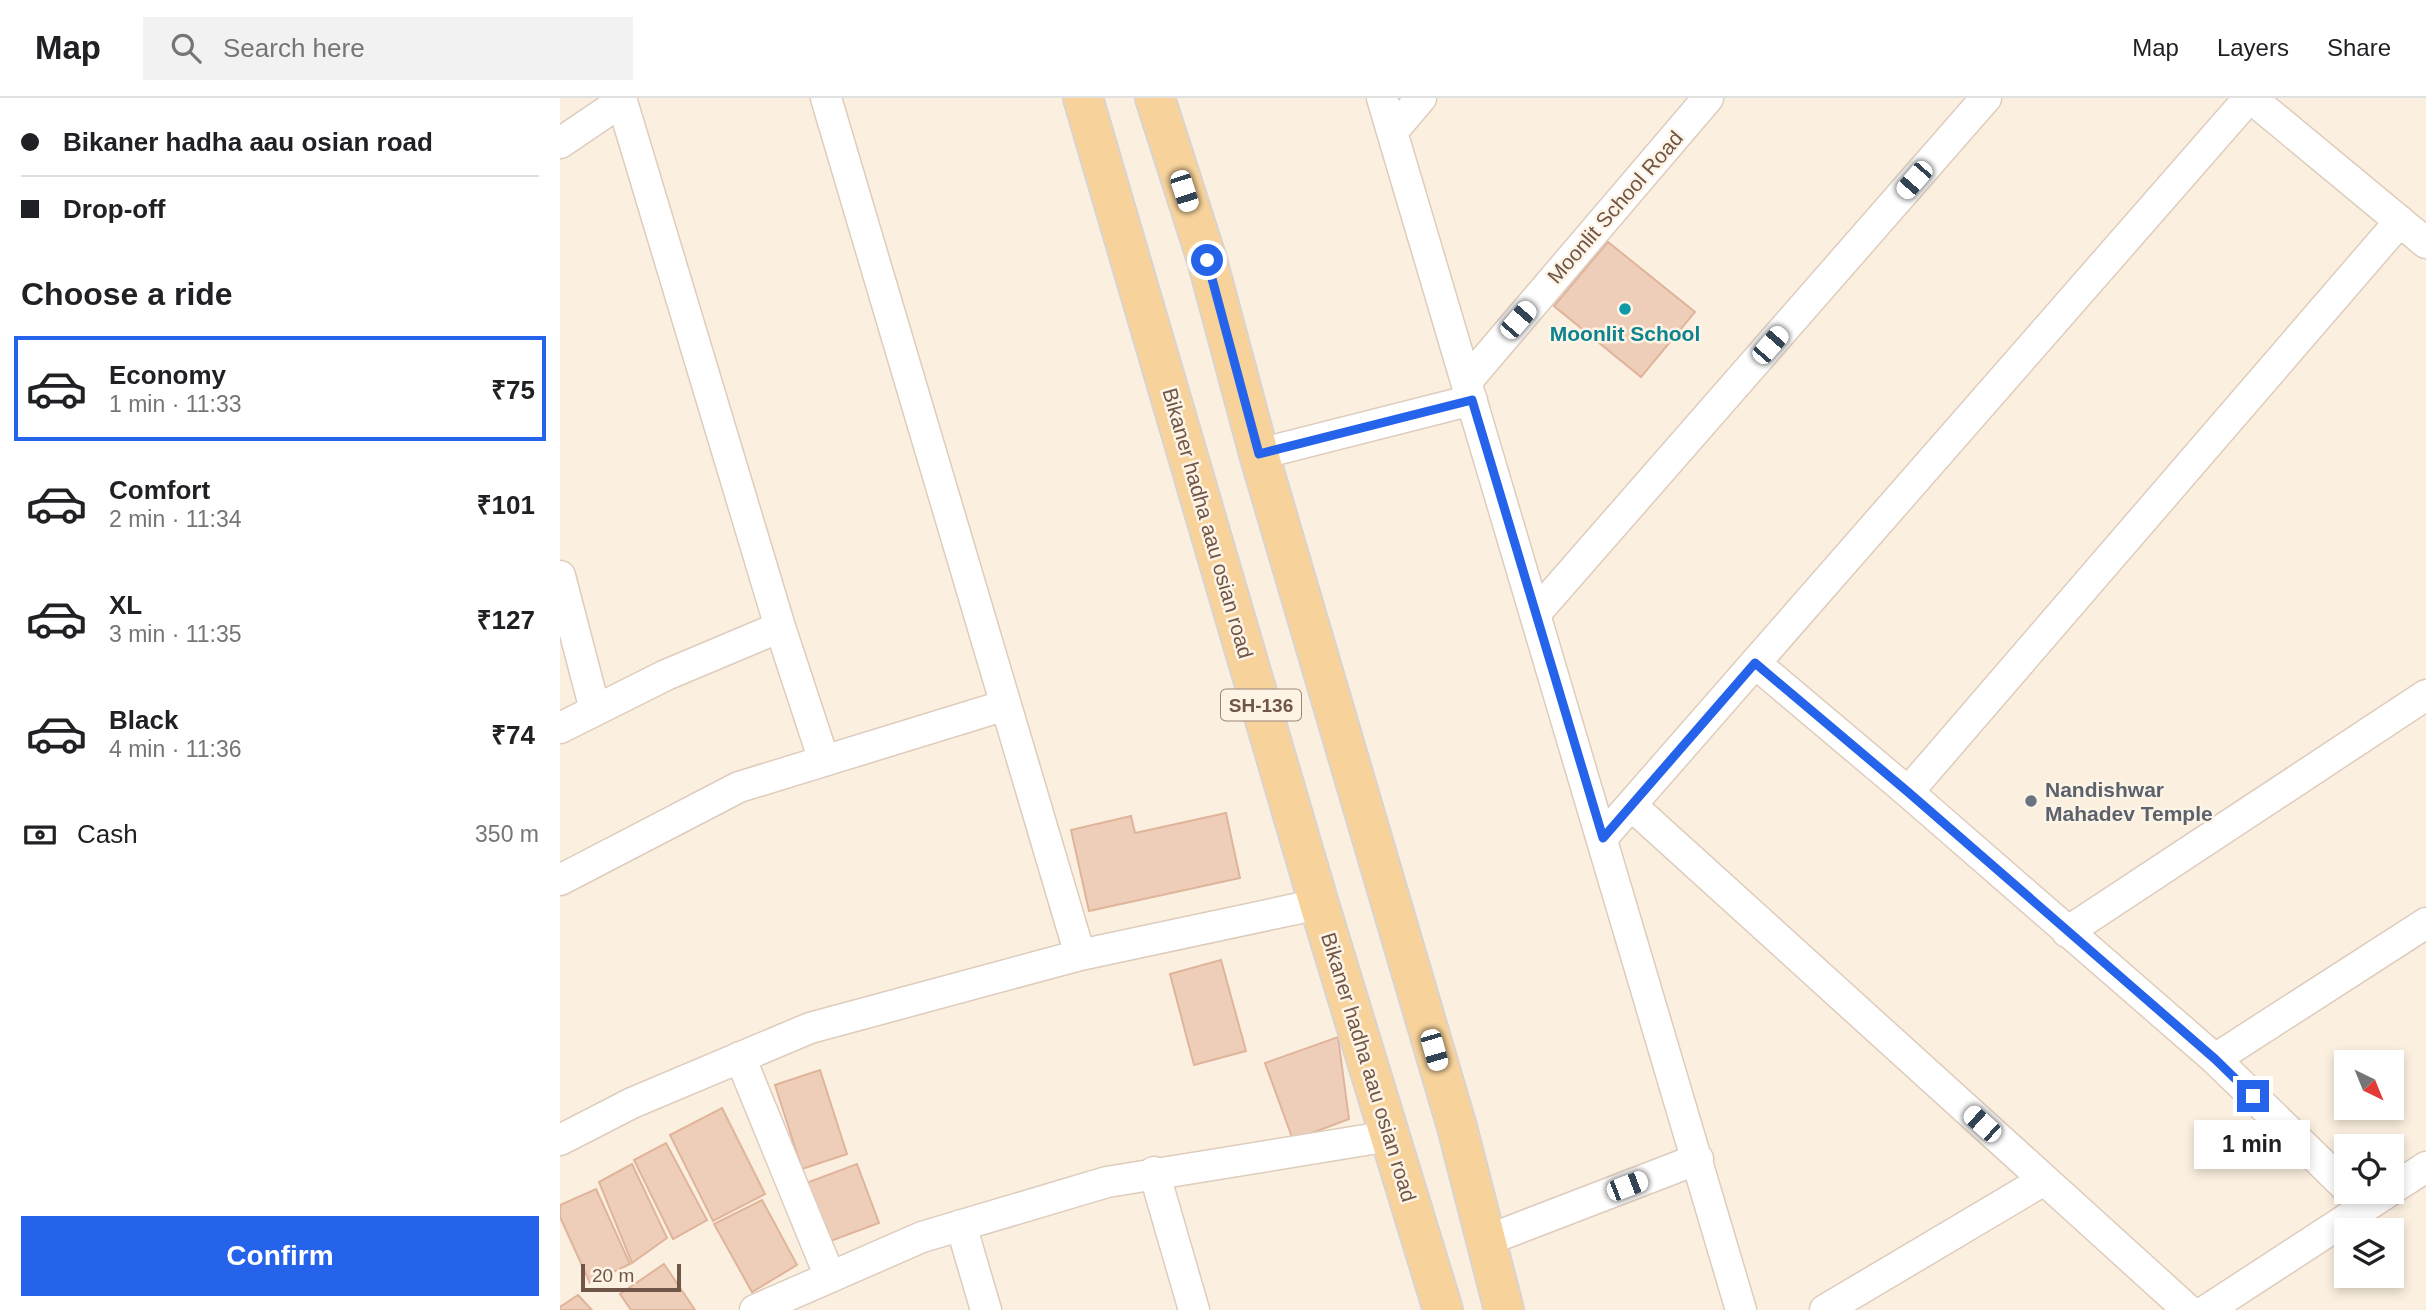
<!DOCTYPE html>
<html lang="en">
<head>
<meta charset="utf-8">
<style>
  :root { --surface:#fff; --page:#f2f2f2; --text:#202124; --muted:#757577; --line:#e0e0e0; --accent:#2563eb }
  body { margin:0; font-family:Arial,sans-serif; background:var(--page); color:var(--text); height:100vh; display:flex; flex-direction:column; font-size:26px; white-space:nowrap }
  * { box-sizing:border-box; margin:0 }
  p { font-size:23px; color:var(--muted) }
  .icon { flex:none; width:38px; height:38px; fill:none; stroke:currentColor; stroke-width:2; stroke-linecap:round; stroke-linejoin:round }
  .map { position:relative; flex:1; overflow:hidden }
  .side { display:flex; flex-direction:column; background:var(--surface); width:560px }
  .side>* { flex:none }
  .hud { display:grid; align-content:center; height:154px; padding:0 21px; background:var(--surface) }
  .needle { width:46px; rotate:137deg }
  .fabs { position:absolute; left:1774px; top:952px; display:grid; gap:14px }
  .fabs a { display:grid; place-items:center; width:70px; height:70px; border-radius:0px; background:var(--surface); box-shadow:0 4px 10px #0003; font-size:35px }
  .scale { position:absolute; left:21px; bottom:18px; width:100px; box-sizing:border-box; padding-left:7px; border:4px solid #705649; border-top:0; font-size:19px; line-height:24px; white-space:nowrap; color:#705649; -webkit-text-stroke:5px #fef4e6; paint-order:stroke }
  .end { position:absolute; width:32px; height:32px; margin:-16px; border:9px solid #2563eb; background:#fff; box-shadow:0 0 0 4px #fff }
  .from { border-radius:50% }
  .bubble { position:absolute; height:49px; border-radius:0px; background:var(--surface); box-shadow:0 4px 10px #0003; font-size:23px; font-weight:700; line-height:49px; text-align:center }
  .car { position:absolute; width:21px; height:42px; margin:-21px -10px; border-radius:9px; box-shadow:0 0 5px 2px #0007; background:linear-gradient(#fff 24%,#345 0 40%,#fff 0 76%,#345 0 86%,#fff 0) }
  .hud b { display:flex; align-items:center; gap:24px; height:66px; font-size:26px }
  .hud b+b { border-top:2px solid var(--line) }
  .hud i { width:18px; height:18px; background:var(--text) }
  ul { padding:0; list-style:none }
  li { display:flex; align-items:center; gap:21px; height:105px; margin:0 14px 10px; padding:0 7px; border:4px solid transparent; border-radius:0px }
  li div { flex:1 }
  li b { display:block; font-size:26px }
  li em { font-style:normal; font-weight:700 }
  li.selected { border-color:var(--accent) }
  li>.icon { width:63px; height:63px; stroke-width:1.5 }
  h2 { padding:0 21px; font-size:32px; line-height:84px }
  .pay { display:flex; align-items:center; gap:18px; height:77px; padding:0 21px; font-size:26px }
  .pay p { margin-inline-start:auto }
  .button { display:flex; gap:14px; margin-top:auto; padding:14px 21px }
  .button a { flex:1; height:80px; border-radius:0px; background:var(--accent); color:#fff; font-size:28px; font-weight:700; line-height:80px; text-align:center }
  header { display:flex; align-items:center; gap:42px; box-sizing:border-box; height:98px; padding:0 35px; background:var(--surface); border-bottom:2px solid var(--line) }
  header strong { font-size:33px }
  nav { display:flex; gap:38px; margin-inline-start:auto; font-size:24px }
  .search { width:490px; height:63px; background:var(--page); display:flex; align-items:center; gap:18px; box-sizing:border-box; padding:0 24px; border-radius:0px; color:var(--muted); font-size:26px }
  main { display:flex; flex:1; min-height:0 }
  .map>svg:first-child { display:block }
</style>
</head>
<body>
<header>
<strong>Map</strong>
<div class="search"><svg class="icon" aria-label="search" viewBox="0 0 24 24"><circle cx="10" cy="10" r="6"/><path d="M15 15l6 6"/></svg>Search here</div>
<nav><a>Map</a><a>Layers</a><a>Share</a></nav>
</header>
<main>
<section class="side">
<div class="hud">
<b><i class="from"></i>Bikaner hadha aau osian road</b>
<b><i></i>Drop-off</b>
</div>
<h2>Choose a ride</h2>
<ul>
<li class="selected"><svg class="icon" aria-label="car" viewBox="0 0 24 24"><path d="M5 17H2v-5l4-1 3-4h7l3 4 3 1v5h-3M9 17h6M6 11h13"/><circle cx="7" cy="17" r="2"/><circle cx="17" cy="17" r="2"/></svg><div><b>Economy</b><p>1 min · 11:33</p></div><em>₹75</em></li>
<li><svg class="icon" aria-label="car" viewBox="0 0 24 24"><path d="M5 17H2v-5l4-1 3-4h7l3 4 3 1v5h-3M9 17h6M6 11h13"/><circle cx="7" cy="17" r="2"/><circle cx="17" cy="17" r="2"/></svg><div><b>Comfort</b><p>2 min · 11:34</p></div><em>₹101</em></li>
<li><svg class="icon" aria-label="car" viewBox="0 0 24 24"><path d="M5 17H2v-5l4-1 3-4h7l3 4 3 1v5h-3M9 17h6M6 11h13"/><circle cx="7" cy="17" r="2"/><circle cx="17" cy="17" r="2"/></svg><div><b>XL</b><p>3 min · 11:35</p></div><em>₹127</em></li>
<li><svg class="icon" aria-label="car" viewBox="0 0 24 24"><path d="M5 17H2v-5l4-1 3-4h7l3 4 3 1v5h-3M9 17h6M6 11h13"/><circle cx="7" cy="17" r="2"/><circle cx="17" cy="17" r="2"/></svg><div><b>Black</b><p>4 min · 11:36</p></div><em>₹74</em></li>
</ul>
<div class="pay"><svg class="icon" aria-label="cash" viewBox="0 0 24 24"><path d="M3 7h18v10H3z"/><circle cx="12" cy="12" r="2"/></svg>Cash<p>350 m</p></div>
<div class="button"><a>Confirm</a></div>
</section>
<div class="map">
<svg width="1866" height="1212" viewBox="0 0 1866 1212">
  <rect width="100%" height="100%" fill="#fbf0e0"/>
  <path fill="#efceb9" stroke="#e0b49b" stroke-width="2" d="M1048 144 1135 214 1081 279 994 208Z
    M666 715 680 780 529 813 511 732 571 718 575 735Z
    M661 862 686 953 634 967 610 876Z
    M778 939 789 1021 733 1042 705 965Z
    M260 972 287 1056 242 1071 215 987Z
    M162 1010 205 1096 153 1123 110 1037Z
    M106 1045 147 1122 113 1141 74 1062Z
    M72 1066 107 1140 72 1165 39 1084Z
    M297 1066 319 1125 268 1144 246 1085Z
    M36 1091 70 1166 30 1185 0 1119V1107Z
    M202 1102 237 1167 192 1194 154 1126Z
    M104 1166 135 1212H71L60 1196Z
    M18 1197 32 1212H0V1209Z"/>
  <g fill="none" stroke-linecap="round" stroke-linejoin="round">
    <g stroke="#deccbd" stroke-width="33">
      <path id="street" d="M61 0 220 529 264 663
        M266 0 520 857
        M822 0 1181 1212
        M1691 0 1866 145
        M832 34 861 0
        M0 45 62 3
        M907 283 1148 0
        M699 356 912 302
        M0 478 35 612
        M976 515 1426 0
        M1195 565 1348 694 1655 961 1787 1090
        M0 630 106 577 220 529
        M1348 694 1840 123
        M1071 707 1628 1212
        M1043 739 1689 0
        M0 782 179 689 446 607
        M1507 834 1866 597
        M180 959 270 1179
        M1655 961 1866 825
        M0 1042 72 1005 250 930 520 857 759 806
        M594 1074 634 1212
        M1832 1091 1866 1069
        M401 1127 426 1212
        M925 1143 1138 1061
        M195 1212 362 1139 547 1084 830 1038
        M1265 1212 1484 1082
        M1647 1212 1828 1094"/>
    </g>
    <g stroke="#dad3d0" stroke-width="42">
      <path id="primary" d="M523 0 759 806 883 1212
        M595 0 647 162 699 356 897 1029 944 1212"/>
    </g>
    <use href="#street" stroke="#fff" stroke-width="30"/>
    <use href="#primary" stroke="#f7d39b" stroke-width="38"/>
  </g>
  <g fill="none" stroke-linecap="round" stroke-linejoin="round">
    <path stroke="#2563eb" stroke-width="9" d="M647 162 699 356 912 302 1043 740 1195 565 1348 694 1655 961 1693 998"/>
  </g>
  <circle fill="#0f9aa8" stroke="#fef4e6" stroke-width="2.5" cx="1065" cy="211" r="7"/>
  <circle fill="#6b7280" stroke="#fef4e6" stroke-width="2.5" cx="1471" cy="703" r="7"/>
  <g text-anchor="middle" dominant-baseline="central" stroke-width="5" stroke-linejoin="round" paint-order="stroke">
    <rect fill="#fef4e6" stroke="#9b8578" stroke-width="2" x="661" y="591.5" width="80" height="31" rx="5"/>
    <g font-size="19" font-weight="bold" fill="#705649">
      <text x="701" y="607">SH-136</text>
    </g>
    <g font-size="21" fill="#705649" stroke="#fef4e6">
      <text transform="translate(1055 109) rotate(-49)">Moonlit School Road</text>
      <text transform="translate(648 425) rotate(74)">Bikaner hadha aau osian road</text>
      <text transform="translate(809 969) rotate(73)">Bikaner hadha aau osian road</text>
    </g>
    <g font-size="21" font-weight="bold" fill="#0d838f" stroke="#fef4e6">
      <text x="1065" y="235">Moonlit School</text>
    </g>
    <g font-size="21" font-weight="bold" fill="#5b616d" stroke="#fef4e6" text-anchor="start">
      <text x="1485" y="691">Nandishwar<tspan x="1485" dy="24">Mahadev Temple</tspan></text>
    </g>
  </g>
</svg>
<div class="fabs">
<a><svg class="needle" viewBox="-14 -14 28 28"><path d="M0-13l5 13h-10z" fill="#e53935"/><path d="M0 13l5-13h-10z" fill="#757577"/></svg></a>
<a><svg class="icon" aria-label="locate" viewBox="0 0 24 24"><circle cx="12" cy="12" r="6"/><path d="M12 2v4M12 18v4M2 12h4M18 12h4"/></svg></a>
<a><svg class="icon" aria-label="layers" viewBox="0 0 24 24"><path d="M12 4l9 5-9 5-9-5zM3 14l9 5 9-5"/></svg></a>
</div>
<div class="scale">20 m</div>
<i class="end from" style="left:647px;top:162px"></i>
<i class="end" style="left:1693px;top:998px"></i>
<div class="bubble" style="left:1634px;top:1022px;width:116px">1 min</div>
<i class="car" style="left:1354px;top:82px;rotate:221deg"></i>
<i class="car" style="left:624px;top:93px;rotate:162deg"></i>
<i class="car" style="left:958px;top:222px;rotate:41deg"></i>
<i class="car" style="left:1210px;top:247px;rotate:41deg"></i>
<i class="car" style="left:874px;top:952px;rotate:164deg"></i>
<i class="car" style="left:1422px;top:1026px;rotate:312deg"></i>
<i class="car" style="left:1067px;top:1088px;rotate:69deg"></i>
</div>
</main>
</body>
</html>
